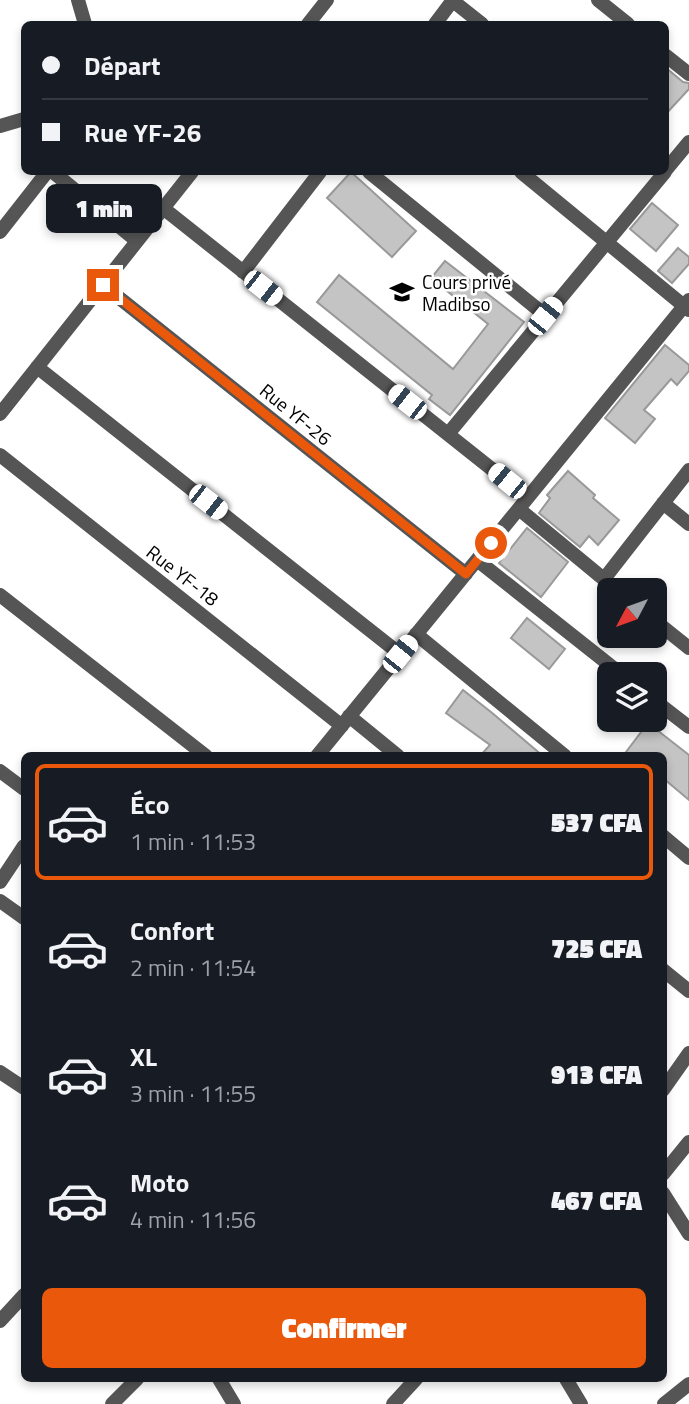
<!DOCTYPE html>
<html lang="fr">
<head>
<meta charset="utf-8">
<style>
  :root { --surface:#171b24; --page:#20242c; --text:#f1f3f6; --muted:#9ea1a6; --line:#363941; --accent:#ea580c }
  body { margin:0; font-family:"Titillium Web",sans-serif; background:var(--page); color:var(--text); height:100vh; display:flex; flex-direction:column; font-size:26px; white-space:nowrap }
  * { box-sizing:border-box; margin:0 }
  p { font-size:23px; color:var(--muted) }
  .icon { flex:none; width:38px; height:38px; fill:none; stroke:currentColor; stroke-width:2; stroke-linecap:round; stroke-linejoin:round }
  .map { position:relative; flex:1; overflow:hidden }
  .details { position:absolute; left:21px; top:752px; width:646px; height:630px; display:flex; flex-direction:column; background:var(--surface); border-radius:10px; box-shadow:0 4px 10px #0003 }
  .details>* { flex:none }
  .top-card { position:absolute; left:21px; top:21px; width:648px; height:154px; border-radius:10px; box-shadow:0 4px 10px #0003; display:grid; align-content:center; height:154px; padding:0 21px; background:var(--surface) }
  .needle { width:46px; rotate:229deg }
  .fabs { position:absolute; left:597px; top:578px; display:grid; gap:14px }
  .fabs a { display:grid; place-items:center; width:70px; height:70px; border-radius:10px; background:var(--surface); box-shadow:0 4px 10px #0003; font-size:35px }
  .end { position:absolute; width:32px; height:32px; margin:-16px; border:9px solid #ea580c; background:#fff; box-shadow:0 0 0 4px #fff }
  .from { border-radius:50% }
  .bubble { position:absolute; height:49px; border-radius:10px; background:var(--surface); box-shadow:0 4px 10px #0003; font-size:23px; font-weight:800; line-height:49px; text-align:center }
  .car { position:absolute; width:21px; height:42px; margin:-21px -10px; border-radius:9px; box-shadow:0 0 5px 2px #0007; background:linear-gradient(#fff 24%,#345 0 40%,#fff 0 76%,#345 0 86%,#fff 0) }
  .top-card b { display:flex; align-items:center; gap:24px; height:66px; font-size:26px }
  .top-card b+b { border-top:2px solid var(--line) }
  .top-card i { width:18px; height:18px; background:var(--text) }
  ul { padding:12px 0 0; list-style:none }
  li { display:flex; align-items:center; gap:21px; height:116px; margin:0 14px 10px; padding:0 7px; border:4px solid transparent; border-radius:10px }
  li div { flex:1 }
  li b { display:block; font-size:26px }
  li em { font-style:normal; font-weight:800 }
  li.current { border-color:var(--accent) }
  li>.icon { width:63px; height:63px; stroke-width:1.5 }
  .button { display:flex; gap:14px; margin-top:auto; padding:14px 21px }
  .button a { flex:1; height:80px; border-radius:10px; background:var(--accent); color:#fff; font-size:28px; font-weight:800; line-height:80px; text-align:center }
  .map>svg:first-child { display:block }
</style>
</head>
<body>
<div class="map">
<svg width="689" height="1404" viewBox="0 0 689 1404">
  <rect width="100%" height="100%" fill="#fff"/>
  <path fill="#c4c4c4" stroke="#999" stroke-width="2" d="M665 67 683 82 689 83V89L665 115Z
    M351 172 416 231 392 257 327 198Z
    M652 203 678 225 656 251 630 229Z
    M678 248 689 257V264L672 283 658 271Z
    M445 261 524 322 450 415 429 399 432 395 317 302 339 275 453 369 488 324 431 278Z
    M665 345 689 365V371L677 385 671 379 644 410 655 419 635 443 605 418Z
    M568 471 595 495 593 498 619 520 598 545 589 536 580 547 539 513 550 498 547 495Z
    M527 528 568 562 541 597 499 563Z
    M527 618 565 649 549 669 511 638Z
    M463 690 491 712 543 756H480L490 745 446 713Z
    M648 723 689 755V800L663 778V756H623Z"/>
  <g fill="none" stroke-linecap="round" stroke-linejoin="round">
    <path stroke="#555" stroke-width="14" d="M78 0 85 24
      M598 0 628 24
      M453 1 482 24
      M308 24 327 0
      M435 24 453 0
      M665 55 689 74
      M0 126 24 119
      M665 171 689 142
      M53 172 137 241
      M369 172 546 316
      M521 172 689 310
      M163 208 527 497
      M0 232 47 172
      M243 272 320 172
      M103 285 466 574
      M37 367 400 654
      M0 414 192 172
      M448 434 665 172
      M0 455 342 726
      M663 503 689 524
      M519 509 617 590
      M477 560 621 674
      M604 579 689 470
      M0 595 206 756
      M654 620 689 648
      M416 634 565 756
      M654 700 689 727
      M349 716 398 756
      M317 756 689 300
      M0 771 24 789
      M663 836 689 858
      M0 882 24 846
      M0 901 24 918
      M663 970 689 991
      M0 1072 24 1088
      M663 1090 689 1053
      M663 1174 689 1142
      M663 1193 689 1234
      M0 1321 24 1295
      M219 1379 234 1404
      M566 1379 581 1404
      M112 1404 137 1379
      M393 1404 416 1379
      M664 1404 689 1384"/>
  </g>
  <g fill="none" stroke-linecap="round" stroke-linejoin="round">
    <path stroke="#ea580c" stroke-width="9" d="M103 285 466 574 491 543"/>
  </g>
  <defs>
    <g id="school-bare" transform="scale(1.89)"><path d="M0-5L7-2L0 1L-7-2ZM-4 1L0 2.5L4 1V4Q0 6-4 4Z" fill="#000" stroke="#fff" stroke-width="2.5" paint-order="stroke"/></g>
  </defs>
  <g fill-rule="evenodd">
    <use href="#school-bare" x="402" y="292"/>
  </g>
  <g text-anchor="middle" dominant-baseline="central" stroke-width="5" stroke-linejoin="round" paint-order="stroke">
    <g font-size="19" fill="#000" stroke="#fff" text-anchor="start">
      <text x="422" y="281">Cours privé<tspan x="422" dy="22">Madibso</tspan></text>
    </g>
    <g font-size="19" fill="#000" stroke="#fff">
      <text transform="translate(296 414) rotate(39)">Rue YF-26</text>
      <text transform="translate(183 575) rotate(38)">Rue YF-18</text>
    </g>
  </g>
</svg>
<div class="fabs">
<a><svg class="needle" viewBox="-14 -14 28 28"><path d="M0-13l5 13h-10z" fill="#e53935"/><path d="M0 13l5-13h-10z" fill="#9ea1a6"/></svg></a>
<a><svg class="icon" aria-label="layers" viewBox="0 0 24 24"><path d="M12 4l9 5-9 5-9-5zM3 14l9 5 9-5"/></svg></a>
</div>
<i class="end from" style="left:491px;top:543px"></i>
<i class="end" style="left:103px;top:285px"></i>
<div class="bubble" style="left:46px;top:184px;width:116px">1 min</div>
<i class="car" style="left:263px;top:288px;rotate:128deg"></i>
<i class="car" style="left:545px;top:316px;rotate:39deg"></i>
<i class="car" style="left:407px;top:402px;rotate:308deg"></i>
<i class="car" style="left:507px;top:481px;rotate:309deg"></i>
<i class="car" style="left:208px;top:502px;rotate:128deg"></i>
<i class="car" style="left:400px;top:654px;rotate:39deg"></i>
<div class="top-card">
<b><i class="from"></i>Départ</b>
<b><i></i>Rue YF-26</b>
</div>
<section class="details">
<ul>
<li class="current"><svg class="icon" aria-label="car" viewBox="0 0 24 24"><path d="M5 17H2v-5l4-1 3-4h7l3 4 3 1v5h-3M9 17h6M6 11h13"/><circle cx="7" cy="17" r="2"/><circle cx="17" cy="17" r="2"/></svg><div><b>Éco</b><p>1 min · 11:53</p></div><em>537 CFA</em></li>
<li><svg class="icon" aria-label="car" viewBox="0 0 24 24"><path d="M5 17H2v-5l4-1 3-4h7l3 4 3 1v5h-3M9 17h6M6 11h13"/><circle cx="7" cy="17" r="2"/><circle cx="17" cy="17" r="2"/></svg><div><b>Confort</b><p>2 min · 11:54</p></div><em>725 CFA</em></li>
<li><svg class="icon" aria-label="car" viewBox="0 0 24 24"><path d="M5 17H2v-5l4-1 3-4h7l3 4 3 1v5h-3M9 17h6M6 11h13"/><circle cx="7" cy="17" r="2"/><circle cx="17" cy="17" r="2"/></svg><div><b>XL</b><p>3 min · 11:55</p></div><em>913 CFA</em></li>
<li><svg class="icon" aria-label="car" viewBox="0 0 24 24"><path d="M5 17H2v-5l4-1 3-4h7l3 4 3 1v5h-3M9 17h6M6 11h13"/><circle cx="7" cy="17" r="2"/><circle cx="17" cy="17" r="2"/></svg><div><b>Moto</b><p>4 min · 11:56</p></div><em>467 CFA</em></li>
</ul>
<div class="button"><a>Confirmer</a></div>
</section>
</div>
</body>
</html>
